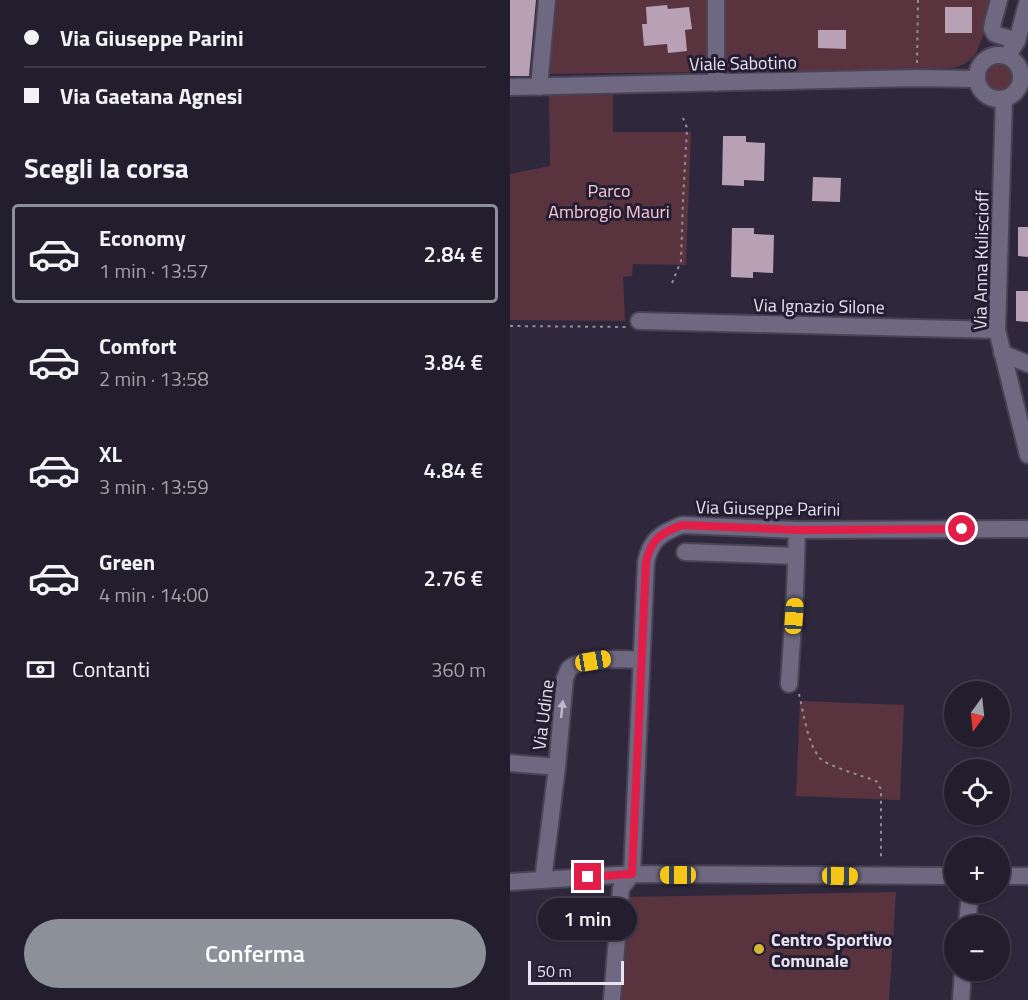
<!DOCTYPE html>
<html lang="it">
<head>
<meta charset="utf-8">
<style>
  :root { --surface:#231e2e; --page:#2f2b3a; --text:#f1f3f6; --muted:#a3a2aa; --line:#403c4a; --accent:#8c9099 }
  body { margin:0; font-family:"Titillium Web",sans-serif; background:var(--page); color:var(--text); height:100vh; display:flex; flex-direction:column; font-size:22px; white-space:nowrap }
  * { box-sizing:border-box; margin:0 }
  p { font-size:20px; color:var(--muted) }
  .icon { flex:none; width:33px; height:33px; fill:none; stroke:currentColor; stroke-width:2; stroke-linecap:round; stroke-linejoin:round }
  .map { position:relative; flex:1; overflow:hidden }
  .side { display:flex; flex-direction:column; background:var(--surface); width:510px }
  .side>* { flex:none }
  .top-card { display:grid; align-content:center; height:132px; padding:0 24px; background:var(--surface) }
  .needle { width:39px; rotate:195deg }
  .tools { position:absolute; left:434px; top:681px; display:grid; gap:12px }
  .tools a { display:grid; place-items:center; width:66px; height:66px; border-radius:50%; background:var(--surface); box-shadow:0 2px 4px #0004,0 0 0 2px var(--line); font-size:30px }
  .scale { position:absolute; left:18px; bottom:15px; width:96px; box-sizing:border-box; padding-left:6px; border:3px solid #e7e3f1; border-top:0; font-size:16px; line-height:21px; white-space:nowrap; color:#e7e3f1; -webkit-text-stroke:4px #251e33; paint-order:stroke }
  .end { position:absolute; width:27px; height:27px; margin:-14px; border:8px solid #e11d48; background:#fff; box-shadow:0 0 0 3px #fff }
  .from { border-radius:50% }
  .bubble { position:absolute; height:42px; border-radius:21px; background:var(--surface); box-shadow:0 2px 4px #0004,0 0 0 2px var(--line); font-size:20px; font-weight:600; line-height:42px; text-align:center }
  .car { position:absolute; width:18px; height:36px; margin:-18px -9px; border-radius:8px; box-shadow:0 0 4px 2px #0007; background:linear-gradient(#f5c518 24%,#345 0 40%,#f5c518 0 76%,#345 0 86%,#f5c518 0) }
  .top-card b { display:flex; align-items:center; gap:21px; height:57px; font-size:22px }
  .top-card b+b { border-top:2px solid var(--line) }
  .top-card i { width:15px; height:15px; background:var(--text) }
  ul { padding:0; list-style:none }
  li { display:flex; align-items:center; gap:18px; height:99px; margin:0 12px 9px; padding:0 12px; border:3px solid transparent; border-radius:6px }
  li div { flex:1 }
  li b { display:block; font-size:22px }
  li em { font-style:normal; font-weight:600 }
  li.on { border-color:var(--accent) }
  li>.icon { width:54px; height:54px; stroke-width:1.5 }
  h2 { padding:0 24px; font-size:27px; line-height:72px }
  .pay { display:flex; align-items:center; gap:15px; height:66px; padding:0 24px; font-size:22px }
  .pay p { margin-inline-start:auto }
  .cta { display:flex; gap:12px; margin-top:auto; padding:12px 24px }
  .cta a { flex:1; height:69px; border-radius:36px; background:var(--accent); color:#fff; font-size:24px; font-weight:600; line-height:69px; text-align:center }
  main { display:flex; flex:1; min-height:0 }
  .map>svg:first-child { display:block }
</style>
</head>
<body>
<main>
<section class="side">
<div class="top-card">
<b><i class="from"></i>Via Giuseppe Parini</b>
<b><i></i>Via Gaetana Agnesi</b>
</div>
<h2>Scegli la corsa</h2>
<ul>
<li class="on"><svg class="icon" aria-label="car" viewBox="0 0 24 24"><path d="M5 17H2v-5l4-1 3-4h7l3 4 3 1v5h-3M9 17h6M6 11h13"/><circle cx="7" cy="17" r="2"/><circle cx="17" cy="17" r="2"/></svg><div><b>Economy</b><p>1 min · 13:57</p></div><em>2.84 €</em></li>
<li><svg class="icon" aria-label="car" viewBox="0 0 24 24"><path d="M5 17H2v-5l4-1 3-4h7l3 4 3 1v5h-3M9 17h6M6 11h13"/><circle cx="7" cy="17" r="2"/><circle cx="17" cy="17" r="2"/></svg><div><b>Comfort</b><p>2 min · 13:58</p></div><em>3.84 €</em></li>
<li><svg class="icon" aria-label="car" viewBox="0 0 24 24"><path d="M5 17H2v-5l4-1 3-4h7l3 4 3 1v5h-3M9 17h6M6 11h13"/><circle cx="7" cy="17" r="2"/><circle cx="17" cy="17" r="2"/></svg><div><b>XL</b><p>3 min · 13:59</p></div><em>4.84 €</em></li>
<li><svg class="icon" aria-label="car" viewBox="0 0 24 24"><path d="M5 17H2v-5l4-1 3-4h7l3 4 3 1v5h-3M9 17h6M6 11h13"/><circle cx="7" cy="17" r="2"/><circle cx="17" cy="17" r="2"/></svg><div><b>Green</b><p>4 min · 14:00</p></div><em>2.76 €</em></li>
</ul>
<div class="pay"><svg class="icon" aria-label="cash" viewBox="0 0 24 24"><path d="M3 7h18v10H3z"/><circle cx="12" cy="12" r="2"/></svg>Contanti<p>360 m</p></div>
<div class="cta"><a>Conferma</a></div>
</section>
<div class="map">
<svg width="518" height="1000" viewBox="0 0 518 1000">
  <rect width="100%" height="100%" fill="#2f283d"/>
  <path fill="#59343f" d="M38 0H199L200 72 34 74Z
    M214 0H481C478 14 472 46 464 56 458 63 450 66 443 68L215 73Z
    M473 77a16 16 0 1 1 32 0a16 16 0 1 1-32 0Z
    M39 95H103V132H181L176 265 123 264 122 276 113 277 115 321 0 320V174L40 166Z
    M290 701 394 705 390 800 286 796Z
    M386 892 379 1000H112L120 897Z"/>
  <path fill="#b8a1b5" d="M0 0H26L19 76H0Z
    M157 5 158 9 179 7 182 29 175 30 177 51 158 53 157 44 134 46 132 24H137L136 7Z
    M435 7H462V33H435Z
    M308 30H336V49L308 48Z
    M213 136H236V142L255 143 254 181 234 180V186L212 185Z
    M303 177 331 178 330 202 302 201Z
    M508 227H518V257L508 256Z
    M222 228H244V234L264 235 263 273 243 272V278L221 277Z
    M506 291H518V322L506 321Z"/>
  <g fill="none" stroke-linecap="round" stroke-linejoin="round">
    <g stroke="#494355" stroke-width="20">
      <path id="minor" d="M489 0 483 22 482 29 485 34 507 41
        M467 77a22 22 0 1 1 44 0a22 22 0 1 1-44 0Z
        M497 56 507 41 518 0
        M206 83V0
        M0 87 406 78 466 79
        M29 87 37 0
        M494 99 487 330 518 455
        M129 321 487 330
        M492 353 518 364
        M175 552 286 556
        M279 684 285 593 287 530
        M0 763 47 767 33 880
        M47 767 55 678C57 675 57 671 59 669 70 657 116 659 131 660
        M489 876H518
        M0 882 122 874 444 876
        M457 926 460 892
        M102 1000 111 888 122 874 136 562C141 539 151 533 172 525L287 530 518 529
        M451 1000 453 970"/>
    </g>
    <path stroke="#928d9e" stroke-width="2" stroke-dasharray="3 4.5" stroke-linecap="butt" d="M407 63 408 0
      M162 283 171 261 173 201 177 128 173 118
      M0 326 117 327
      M289 694C293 711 298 744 309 757 315 766 354 776 366 781L371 789V860"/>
    <use href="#minor" stroke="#6f6881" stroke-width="16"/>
  </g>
  <defs><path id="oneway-solid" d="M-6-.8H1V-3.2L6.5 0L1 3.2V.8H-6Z" transform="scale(1.5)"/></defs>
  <use fill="#bdb8ca" href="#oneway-solid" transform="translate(52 709) rotate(-84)"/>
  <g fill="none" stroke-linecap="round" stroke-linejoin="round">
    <path stroke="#e11d48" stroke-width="8" d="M78 877 122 874 136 562C141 539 151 533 172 525L287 530 452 529"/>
  </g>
  <circle fill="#d2b736" stroke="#251e33" stroke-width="2" cx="249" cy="949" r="6"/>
  <g text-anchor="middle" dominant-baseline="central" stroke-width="6" stroke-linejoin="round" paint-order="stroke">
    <g font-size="18" fill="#e7e3f1" stroke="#251e33">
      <text transform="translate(233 63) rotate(-1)">Viale Sabotino</text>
      <text transform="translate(471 260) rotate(-89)">Via Anna Kuliscioff</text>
      <text transform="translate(309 306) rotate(1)">Via Ignazio Silone</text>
      <text transform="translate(258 508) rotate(1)">Via Giuseppe Parini</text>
      <text transform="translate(33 715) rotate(-83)">Via Udine</text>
    </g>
    <g font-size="18" fill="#f9c8d4" stroke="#251e33">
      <text x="99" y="190">Parco<tspan x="99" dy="21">Ambrogio Mauri</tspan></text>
    </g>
    <g font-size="18" font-weight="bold" fill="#e7e3f1" stroke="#251e33" text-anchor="start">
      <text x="261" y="939">Centro Sportivo<tspan x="261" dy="21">Comunale</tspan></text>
    </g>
  </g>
</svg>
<div class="tools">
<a><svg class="needle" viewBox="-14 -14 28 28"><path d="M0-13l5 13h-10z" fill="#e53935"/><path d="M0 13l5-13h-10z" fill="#a3a2aa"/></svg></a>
<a><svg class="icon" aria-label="locate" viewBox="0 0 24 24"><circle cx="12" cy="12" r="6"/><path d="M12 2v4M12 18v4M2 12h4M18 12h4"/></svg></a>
<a>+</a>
<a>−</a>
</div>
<div class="scale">50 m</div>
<i class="end from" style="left:452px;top:529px"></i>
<i class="end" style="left:78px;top:877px"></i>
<div class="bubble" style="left:28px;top:898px;width:99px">1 min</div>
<i class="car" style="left:284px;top:616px;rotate:4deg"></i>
<i class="car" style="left:83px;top:661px;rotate:80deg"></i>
<i class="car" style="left:168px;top:875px;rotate:270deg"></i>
<i class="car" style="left:330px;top:876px;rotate:91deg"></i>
</div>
</main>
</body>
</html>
